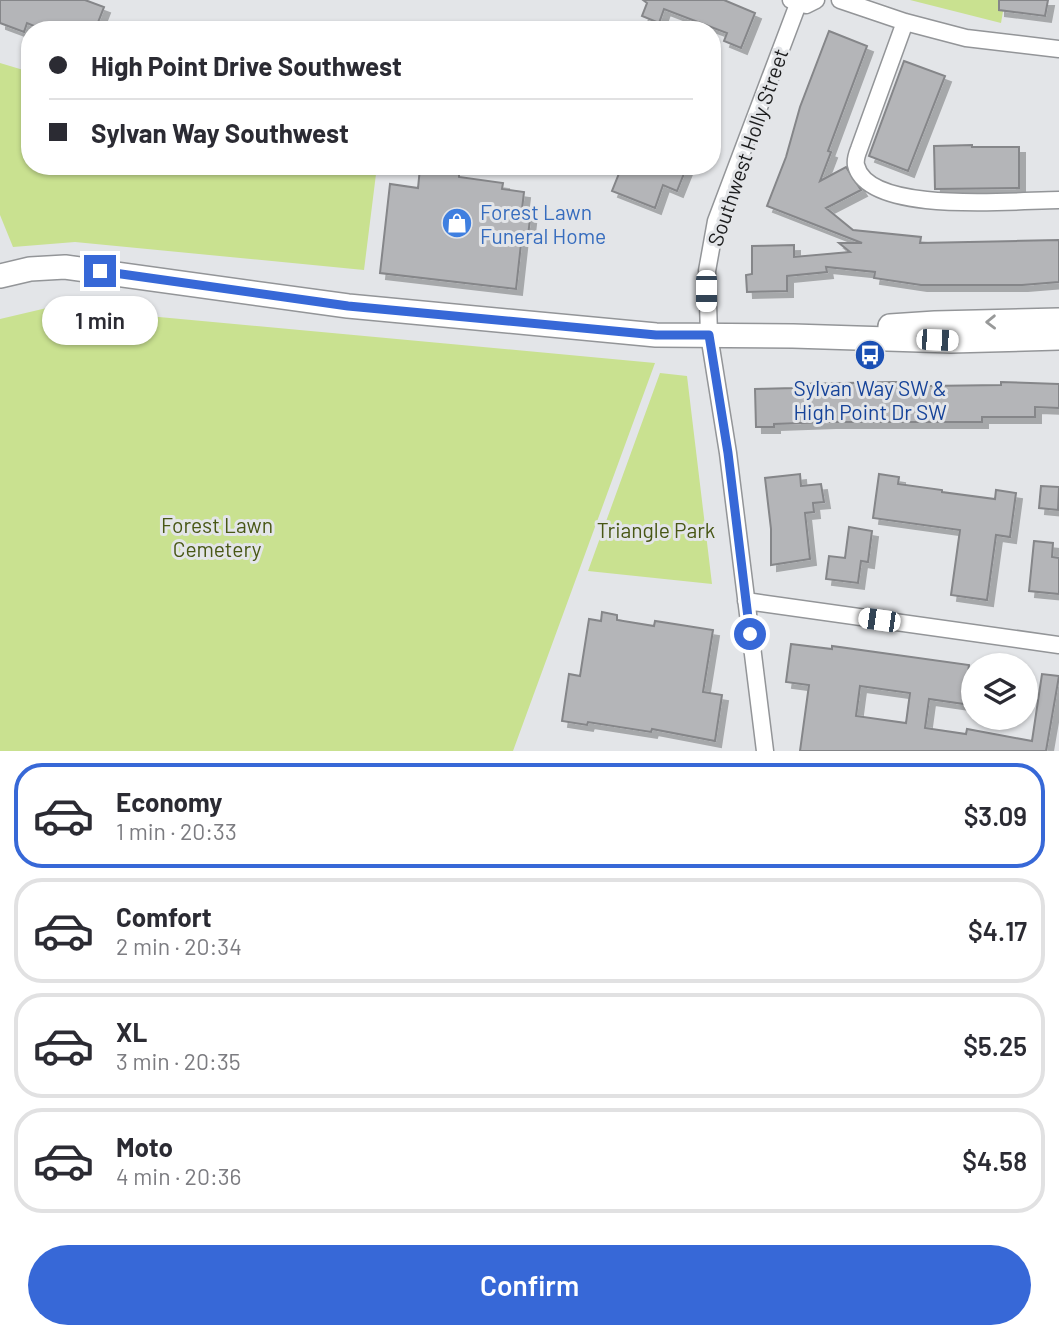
<!DOCTYPE html>
<html lang="en">
<head>
<meta charset="utf-8">
<style>
  :root { --surface:#fff; --page:#f7f7f7; --text:#2b2b33; --muted:#7c7c81; --line:#e1e1e2; --accent:#3768d7 }
  body { margin:0; font-family:Barlow,sans-serif; background:var(--page); color:var(--text); height:100vh; display:flex; flex-direction:column; font-size:26px; white-space:nowrap }
  * { box-sizing:border-box; margin:0 }
  p { font-size:23px; color:var(--muted) }
  .icon { flex:none; width:38px; height:38px; fill:none; stroke:currentColor; stroke-width:2; stroke-linecap:round; stroke-linejoin:round }
  .map { position:relative; height:751px; overflow:hidden }
  .drawer { display:flex; flex-direction:column; background:var(--surface); flex:1 }
  .drawer>* { flex:none }
  .banner { position:absolute; left:21px; top:21px; width:700px; height:154px; border-radius:28px; box-shadow:0 2px 5px #0004; display:grid; align-content:center; height:154px; padding:0 28px; background:var(--surface) }
  .fabs { position:absolute; left:961px; top:653px; display:grid; gap:14px }
  .fabs a { display:grid; place-items:center; width:77px; height:77px; border-radius:50%; background:var(--surface); box-shadow:0 2px 5px #0004; font-size:35px }
  .end { position:absolute; width:32px; height:32px; margin:-16px; border:9px solid #3768d7; background:#fff; box-shadow:0 0 0 4px #fff }
  .from { border-radius:50% }
  .bubble { position:absolute; height:49px; border-radius:24px; background:var(--surface); box-shadow:0 2px 5px #0004; font-size:23px; font-weight:600; line-height:49px; text-align:center }
  .car { position:absolute; width:21px; height:42px; margin:-21px -10px; border-radius:9px; box-shadow:0 0 5px 2px #0007; background:linear-gradient(#fff 24%,#345 0 40%,#fff 0 76%,#345 0 86%,#fff 0) }
  .banner b { display:flex; align-items:center; gap:24px; height:66px; font-size:26px }
  .banner b+b { border-top:2px solid var(--line) }
  .banner i { width:18px; height:18px; background:var(--text) }
  ul { padding:12px 0 0; list-style:none }
  li { display:flex; align-items:center; gap:21px; height:105px; margin:0 14px 10px; padding:0 14px; border:4px solid var(--line); border-radius:28px }
  li div { flex:1 }
  li b { display:block; font-size:26px }
  li em { font-style:normal; font-weight:600 }
  li.current { border-color:var(--accent) }
  li>.icon { width:63px; height:63px; stroke-width:1.5 }
  .cta { display:flex; gap:14px; margin-top:auto; padding:14px 28px }
  .cta a { flex:1; height:80px; border-radius:42px; background:var(--accent); color:#fff; font-size:28px; font-weight:600; line-height:80px; text-align:center }
  .map>svg:first-child { display:block }
</style>
</head>
<body>
<div class="map">
<svg width="1059" height="751" viewBox="0 0 1059 751">
  <defs>
    <filter id="shadow"><feDropShadow dx="6" dy="6" stdDeviation="0" flood-color="#0004"/></filter>
  </defs>
  <rect width="100%" height="100%" fill="#e3e5e8"/>
  <path fill="#c9e190" d="M910 0H1005L1001 23Z
    M0 63 30 72V166H377L364 270 75 242 13 247 0 215Z
    M51 307 655 363 513 751H0V319Z
    M660 373 687 376 712 584 588 571Z"/>
  <path fill="#b4b5b8" stroke="#858689" stroke-width="2" fill-rule="evenodd" filter="url(#shadow)" d="M0 0H85L104 7 95 30H44L27 23 24 32 0 23Z
    M643 0H724L755 13 741 48 724 41 727 33 664 9 659 23 642 16 647 3Z
    M999 0H1048L1045 16 999 10Z
    M829 31 867 46 828 151 831 152 820 181 846 167 861 190 826 208 853 230 921 237 920 243 1059 240V282L1022 285H921L874 278 875 272 826 267 827 272 787 276V291L747 292 746 275 752 274V246L794 245V257L850 252 839 243H862L767 206 786 157 800 107Z
    M904 61 945 76 908 171 869 156Z
    M972 145V147H1019V188L935 189 934 146Z
    M622 166H687L677 191 663 185 655 208 612 191Z
    M420 168 459 173V177L503 183 502 189 524 192 522 209 531 210 528 236 522 235 516 289 380 273 390 184 418 188Z
    M894 382H927V386L1001 385V382L1059 384V408L1035 407V417H982V422H830L774 424V427H756L755 389 795 388V384Z
    M800 474 801 486 821 484 824 502 813 503 814 512 805 513 810 559 771 565V529L765 478Z
    M879 474 899 477 898 484 942 490V492L995 499 996 490 1016 493 1010 537 996 535 987 600 951 595 960 530 873 518Z
    M1041 486 1059 487 1058 510 1039 508Z
    M849 527 872 531 868 562 861 561 858 583 826 579 829 556 845 558Z
    M1034 541 1053 543 1052 557 1059 558V594L1029 591Z
    M602 612 617 615V620L654 626 655 621 713 630 703 692 722 695 715 741 652 729 651 732 588 722 587 725 562 721 569 674 580 676 589 619 601 621Z
    M791 644 832 649V646L969 665 964 704 929 699 925 728 966 734 967 729 1032 741 1042 674 1059 676 1046 751H800L809 685 786 682ZM860 686 910 693 906 723 856 716Z"/>
  <g fill="none" stroke-linecap="round" stroke-linejoin="round">
    <g stroke="#939598" stroke-width="19">
      <path id="street" d="M791 0 806 5 816 0
        M840 0 905 22 966 38 1059 49
        M905 22 859 149C857 154 855 160 856 165 868 216 1018 200 1059 200
        M746 601 1059 645
        M765 751 728 453 709 335 707 271 716 221 798 4"/>
    </g>
    <g stroke="#939598" stroke-width="26">
      <path id="secondary" d="M0 276 30 269 65 267 348 306 656 335 793 336 951 341 1059 338
        M890 326 935 323 1059 320"/>
    </g>
    <use href="#street" stroke="#fff" stroke-width="16"/>
    <use href="#secondary" stroke="#fff" stroke-width="23"/>
  </g>
  <defs><path id="oneway-chevron" d="M-2-3.5L2.5 0L-2 3.5" fill="none" stroke-width="1.6" stroke-linecap="round" stroke-linejoin="round" transform="scale(1.75)"/></defs>
  <use stroke="#989999" href="#oneway-chevron" transform="translate(991 322) rotate(179)"/>
  <g fill="none" stroke-linecap="round" stroke-linejoin="round">
    <path stroke="#3768d7" stroke-width="9" d="M100 271 348 306 656 335H709L728 453 750 634"/>
  </g>
  <defs>
    <g id="shop-disc" transform="scale(1.575)"><circle r="9.5" fill="#3f7fe0" stroke="#e3e5e8"/><path d="M-5-2.5h2.3a2.7 3.5 0 0 1 5.4 0H5L5.5 6h-11ZM-1.5-2.5h3a1.5 2.3 0 0 0-3 0Z" fill="#fff"/></g>
    <g id="bus-disc" transform="scale(1.575)"><circle r="9.5" fill="#1a4fb4" stroke="#e3e5e8"/><path d="M-5-6H5V4H4V6H2V4H-2V6H-4V4H-5ZM-3.5-4V0h7V-4ZM-3.5 1.2v1.5H-2V1.2ZM2 1.2v1.5H3.5V1.2Z" fill="#fff"/></g>
  </defs>
  <g fill-rule="evenodd">
    <use href="#shop-disc" x="457" y="223"/>
    <use href="#bus-disc" x="870" y="355"/>
  </g>
  <g text-anchor="middle" dominant-baseline="central" stroke-width="6" stroke-linejoin="round" paint-order="stroke">
    <g font-size="21" fill="#1b1c1d" stroke="#e3e5e8">
      <text transform="translate(747 147) rotate(-71)">Southwest Holly Street</text>
    </g>
    <g font-size="21" fill="#366cbe" stroke="#e3e5e8" text-anchor="start">
      <text x="480" y="211">Forest Lawn<tspan x="480" dy="24">Funeral Home</tspan></text>
    </g>
    <g font-size="21" fill="#164399" stroke="#e3e5e8">
      <text x="870" y="387">Sylvan Way SW &amp;<tspan x="870" dy="24">High Point Dr SW</tspan></text>
    </g>
    <g font-size="21" fill="#485715" stroke="#e3e5e8">
      <text x="217" y="524">Forest Lawn<tspan x="217" dy="24">Cemetery</tspan></text>
      <text x="656" y="529">Triangle Park</text>
    </g>
  </g>
</svg>
<div class="fabs">
<a><svg class="icon" aria-label="layers" viewBox="0 0 24 24"><path d="M12 4l9 5-9 5-9-5zM3 14l9 5 9-5"/></svg></a>
</div>
<i class="end from" style="left:750px;top:634px"></i>
<i class="end" style="left:100px;top:271px"></i>
<div class="bubble" style="left:42px;top:296px;width:116px">1 min</div>
<i class="car" style="left:706px;top:291px;rotate:180deg"></i>
<i class="car" style="left:937px;top:340px;rotate:92deg"></i>
<i class="car" style="left:879px;top:620px;rotate:278deg"></i>
<div class="banner">
<b><i class="from"></i>High Point Drive Southwest</b>
<b><i></i>Sylvan Way Southwest</b>
</div>
</div>
<section class="drawer">
<ul>
<li class="current"><svg class="icon" aria-label="car" viewBox="0 0 24 24"><path d="M5 17H2v-5l4-1 3-4h7l3 4 3 1v5h-3M9 17h6M6 11h13"/><circle cx="7" cy="17" r="2"/><circle cx="17" cy="17" r="2"/></svg><div><b>Economy</b><p>1 min · 20:33</p></div><em>$3.09</em></li>
<li><svg class="icon" aria-label="car" viewBox="0 0 24 24"><path d="M5 17H2v-5l4-1 3-4h7l3 4 3 1v5h-3M9 17h6M6 11h13"/><circle cx="7" cy="17" r="2"/><circle cx="17" cy="17" r="2"/></svg><div><b>Comfort</b><p>2 min · 20:34</p></div><em>$4.17</em></li>
<li><svg class="icon" aria-label="car" viewBox="0 0 24 24"><path d="M5 17H2v-5l4-1 3-4h7l3 4 3 1v5h-3M9 17h6M6 11h13"/><circle cx="7" cy="17" r="2"/><circle cx="17" cy="17" r="2"/></svg><div><b>XL</b><p>3 min · 20:35</p></div><em>$5.25</em></li>
<li><svg class="icon" aria-label="car" viewBox="0 0 24 24"><path d="M5 17H2v-5l4-1 3-4h7l3 4 3 1v5h-3M9 17h6M6 11h13"/><circle cx="7" cy="17" r="2"/><circle cx="17" cy="17" r="2"/></svg><div><b>Moto</b><p>4 min · 20:36</p></div><em>$4.58</em></li>
</ul>
<div class="cta"><a>Confirm</a></div>
</section>
</body>
</html>
